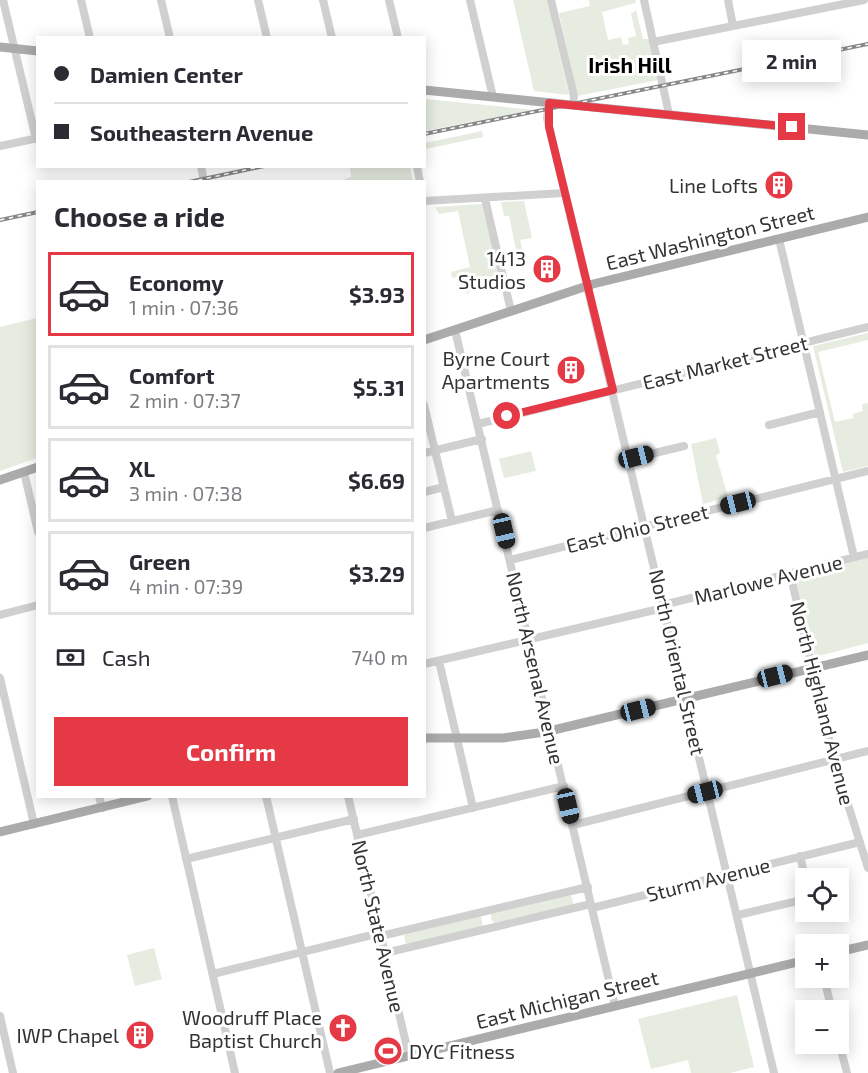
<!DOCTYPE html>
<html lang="en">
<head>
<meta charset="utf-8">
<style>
  :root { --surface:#fff; --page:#f7f7f7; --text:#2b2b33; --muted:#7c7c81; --line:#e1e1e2; --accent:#e63946 }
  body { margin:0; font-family:"Exo 2",sans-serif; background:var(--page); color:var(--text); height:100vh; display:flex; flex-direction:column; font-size:22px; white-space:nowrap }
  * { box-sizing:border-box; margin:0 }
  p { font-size:20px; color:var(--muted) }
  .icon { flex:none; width:33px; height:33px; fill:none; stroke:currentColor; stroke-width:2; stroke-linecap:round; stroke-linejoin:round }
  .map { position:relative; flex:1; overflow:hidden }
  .sheet { position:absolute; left:36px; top:180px; width:390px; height:618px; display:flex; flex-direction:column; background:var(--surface); border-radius:0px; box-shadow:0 3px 15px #0003 }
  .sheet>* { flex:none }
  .guide { position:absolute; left:36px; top:36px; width:390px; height:132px; border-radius:0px; box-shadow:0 3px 15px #0003; display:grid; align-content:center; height:132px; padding:0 18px; background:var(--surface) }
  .controls { position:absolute; left:795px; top:868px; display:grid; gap:12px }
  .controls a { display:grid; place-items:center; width:54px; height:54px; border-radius:0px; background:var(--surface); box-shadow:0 3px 15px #0003; font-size:30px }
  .end { position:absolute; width:27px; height:27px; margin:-14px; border:8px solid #e63946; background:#fff; box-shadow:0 0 0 3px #fff }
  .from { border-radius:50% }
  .bubble { position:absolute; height:42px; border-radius:0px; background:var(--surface); box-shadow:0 3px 15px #0003; font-size:20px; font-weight:700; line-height:42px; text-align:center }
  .car { position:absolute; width:18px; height:36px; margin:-18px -9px; border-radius:8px; box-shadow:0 0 4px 2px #0007; background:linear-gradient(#222 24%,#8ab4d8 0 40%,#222 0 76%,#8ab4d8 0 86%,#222 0) }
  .guide b { display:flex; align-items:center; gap:21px; height:57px; font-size:22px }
  .guide b+b { border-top:2px solid var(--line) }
  .guide i { width:15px; height:15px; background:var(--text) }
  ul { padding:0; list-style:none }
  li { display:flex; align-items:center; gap:18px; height:84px; margin:0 12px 9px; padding:0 6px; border:3px solid var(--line); border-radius:0px }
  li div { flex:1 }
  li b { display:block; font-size:22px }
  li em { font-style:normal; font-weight:700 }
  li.on { border-color:var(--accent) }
  li>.icon { width:54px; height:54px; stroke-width:1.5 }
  h2 { padding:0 18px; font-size:27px; line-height:72px }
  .pay { display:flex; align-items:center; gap:15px; height:66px; padding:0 18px; font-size:22px }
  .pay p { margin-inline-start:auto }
  .button { display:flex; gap:12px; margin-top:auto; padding:12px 18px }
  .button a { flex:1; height:69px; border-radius:0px; background:var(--accent); color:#fff; font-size:24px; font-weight:700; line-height:69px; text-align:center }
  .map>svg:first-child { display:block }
</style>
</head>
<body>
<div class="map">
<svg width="868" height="1073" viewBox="0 0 868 1073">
  <rect width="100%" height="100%" fill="#fff"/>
  <path fill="#e6ecdf" d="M513 0H547L569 95 534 91Z
    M589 0H636L635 3 602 12 608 40 621 37 623 45 629 44 628 38 636 36 631 14 636 10 643 39H649L658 80 577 96 559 13 590 6Z
    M425 99 534 110 425 131Z
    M482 131 483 137 425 149V143Z
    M410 167 413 181H339L351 177 350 167Z
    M524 201 532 238 520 240 526 263 519 264 509 216H504L501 202Z
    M482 204 501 281 476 285 467 294 462 276 452 278 451 272 470 267 458 211 439 214 435 207Z
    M37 318V458L0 471V327Z
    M868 333V340L818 352 835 422 853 418V414L863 411 862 404 868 403V466L843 472 813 346Z
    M716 438 720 453 716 455 728 497 703 504 691 444Z
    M531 451 536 471 504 478 499 459Z
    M868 558V643L815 657 795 577Z
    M571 895 574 905 494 923 491 919V914Z
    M481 916 483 927 406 945 404 935Z
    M154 948 162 979 135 986 127 955Z
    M737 995 754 1067 730 1073H691L688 1060 651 1069 638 1019Z"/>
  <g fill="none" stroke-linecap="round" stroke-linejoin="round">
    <path stroke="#d0d0d0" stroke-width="8" d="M3 0 36 139
      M81 0 90 38
      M161 0 170 38
      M258 0 267 38
      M323 0 332 38
      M389 0 398 38
      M470 0 493 97
      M551 0 574 96 573 105
      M644 0 669 114
      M728 0 733 26
      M653 42 864 0
      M549 103 547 118 774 1073
      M0 146 38 138
      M201 166 204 182
      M417 166 420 182
      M485 199 511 311
      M424 201 564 193
      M779 239 854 557
      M455 330 615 1006
      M424 405 452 521
      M478 424 868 327
      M769 425 820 412
      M424 453 482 439
      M630 459 684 446
      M24 472 38 532
      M424 492 444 487
      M424 528 498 510
      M510 560 868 471
      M790 573 834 760 868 868
      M0 615 38 605
      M439 661 473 808
      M424 664 659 609 667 604 868 554
      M0 678 34 824
      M99 796 102 808
      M172 796 235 1073
      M266 796 330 1073
      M348 796 409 1056
      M573 825 868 751
      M357 835 564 786
      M800 856 806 881
      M186 859 354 819
      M592 908 860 842
      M738 915 806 899
      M381 936 588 887
      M385 953 591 904
      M213 974 380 933
      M824 978 832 1011
      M0 1016 13 1073
      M838 1038 847 1073"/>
    <path stroke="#ababab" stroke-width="9" d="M0 47 38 51
      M424 90 868 135
      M424 340 593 284 868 217
      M0 480 38 467
      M424 738H503L545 732 868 655
      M0 832 148 796
      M838 952 868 945
      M338 1073 806 960"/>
    <g stroke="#888" stroke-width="4">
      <path id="rail" d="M424 134 868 44
        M189 182 264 166
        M0 220 38 212"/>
    </g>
    <use href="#rail" stroke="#fff" stroke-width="1.5" stroke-dasharray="4.5" stroke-linecap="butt"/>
  </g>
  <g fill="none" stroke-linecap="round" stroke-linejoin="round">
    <path stroke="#e63946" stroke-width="8" d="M507 416 613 390 549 127V103L792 127"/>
  </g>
  <defs>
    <g id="building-disc" transform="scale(1.5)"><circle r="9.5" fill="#e63946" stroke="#fff"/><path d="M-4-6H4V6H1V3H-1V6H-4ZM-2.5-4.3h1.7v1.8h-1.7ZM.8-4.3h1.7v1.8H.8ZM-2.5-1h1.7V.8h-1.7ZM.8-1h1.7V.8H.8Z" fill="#fff"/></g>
    <g id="church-disc" transform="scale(1.5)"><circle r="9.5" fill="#e63946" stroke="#fff"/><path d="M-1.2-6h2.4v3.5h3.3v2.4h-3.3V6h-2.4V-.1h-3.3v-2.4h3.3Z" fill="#fff"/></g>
    <g id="stadium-disc" transform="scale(1.5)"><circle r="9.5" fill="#e63946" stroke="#fff"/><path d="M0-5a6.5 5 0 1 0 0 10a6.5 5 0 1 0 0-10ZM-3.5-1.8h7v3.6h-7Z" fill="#fff"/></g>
  </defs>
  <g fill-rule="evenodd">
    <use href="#building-disc" x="779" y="185"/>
    <use href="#building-disc" x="547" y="269"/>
    <use href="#building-disc" x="571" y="370"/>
    <use href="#church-disc" x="343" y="1028"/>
    <use href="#building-disc" x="140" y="1035"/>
    <use href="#stadium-disc" x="388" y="1051"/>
  </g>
  <g text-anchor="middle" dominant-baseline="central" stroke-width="6" stroke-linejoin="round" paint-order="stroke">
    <g font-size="20" fill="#333" stroke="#fff" text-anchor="end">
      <text x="758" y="185">Line Lofts</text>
      <text x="526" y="258">1413<tspan x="526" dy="23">Studios</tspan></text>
      <text x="550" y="358">Byrne Court<tspan x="550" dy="23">Apartments</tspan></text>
      <text x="322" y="1017">Woodruff Place<tspan x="322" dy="23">Baptist Church</tspan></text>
      <text x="119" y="1035">IWP Chapel</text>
      <text x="409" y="1051" text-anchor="start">DYC Fitness</text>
    </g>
    <g font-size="20" fill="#333" stroke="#fff">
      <text transform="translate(710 237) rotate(-14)">East Washington Street</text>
      <text transform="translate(725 362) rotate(-14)">East Market Street</text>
      <text transform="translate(637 528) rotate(-14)">East Ohio Street</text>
      <text transform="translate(768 579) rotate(-14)">Marlowe Avenue</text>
      <text transform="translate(678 662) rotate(77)">North Oriental Street</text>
      <text transform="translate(536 668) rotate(77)">North Arsenal Avenue</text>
      <text transform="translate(823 703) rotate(76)">North Highland Avenue</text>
      <text transform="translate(708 879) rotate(-14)">Sturm Avenue</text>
      <text transform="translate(379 926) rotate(77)">North State Avenue</text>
      <text transform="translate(567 999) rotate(-14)">East Michigan Street</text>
    </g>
    <g font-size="21" font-weight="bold" fill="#000" stroke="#fff">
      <text x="630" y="64">Irish Hill</text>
    </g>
  </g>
</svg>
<div class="controls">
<a><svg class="icon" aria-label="locate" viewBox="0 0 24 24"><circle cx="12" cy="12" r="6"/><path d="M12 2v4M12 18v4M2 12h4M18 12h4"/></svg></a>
<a>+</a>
<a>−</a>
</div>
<i class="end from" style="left:507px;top:416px"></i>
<i class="end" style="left:792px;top:127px"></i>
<div class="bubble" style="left:742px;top:40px;width:99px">2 min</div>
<i class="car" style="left:636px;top:457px;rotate:76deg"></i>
<i class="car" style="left:738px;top:503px;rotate:256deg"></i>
<i class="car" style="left:504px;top:531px;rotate:167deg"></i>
<i class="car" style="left:775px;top:676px;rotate:76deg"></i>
<i class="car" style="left:638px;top:710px;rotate:76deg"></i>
<i class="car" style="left:705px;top:792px;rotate:256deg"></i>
<i class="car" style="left:568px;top:806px;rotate:167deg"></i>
<div class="guide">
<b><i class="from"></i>Damien Center</b>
<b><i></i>Southeastern Avenue</b>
</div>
<section class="sheet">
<h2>Choose a ride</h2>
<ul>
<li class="on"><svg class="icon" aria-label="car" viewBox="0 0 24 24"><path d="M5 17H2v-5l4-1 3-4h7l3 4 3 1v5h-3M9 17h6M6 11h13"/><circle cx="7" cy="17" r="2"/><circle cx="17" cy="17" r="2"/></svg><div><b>Economy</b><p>1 min · 07:36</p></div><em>$3.93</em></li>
<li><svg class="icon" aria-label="car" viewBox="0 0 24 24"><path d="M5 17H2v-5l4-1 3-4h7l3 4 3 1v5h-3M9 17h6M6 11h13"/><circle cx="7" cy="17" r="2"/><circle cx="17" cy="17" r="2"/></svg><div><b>Comfort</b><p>2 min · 07:37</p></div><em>$5.31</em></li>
<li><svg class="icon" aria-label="car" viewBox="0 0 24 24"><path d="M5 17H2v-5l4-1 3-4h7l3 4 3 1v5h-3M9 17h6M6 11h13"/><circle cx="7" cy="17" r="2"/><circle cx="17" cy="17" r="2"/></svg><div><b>XL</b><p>3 min · 07:38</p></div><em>$6.69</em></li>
<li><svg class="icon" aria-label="car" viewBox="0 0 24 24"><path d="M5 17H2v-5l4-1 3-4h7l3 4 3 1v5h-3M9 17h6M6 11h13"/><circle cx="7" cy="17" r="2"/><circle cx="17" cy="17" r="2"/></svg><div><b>Green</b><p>4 min · 07:39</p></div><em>$3.29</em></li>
</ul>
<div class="pay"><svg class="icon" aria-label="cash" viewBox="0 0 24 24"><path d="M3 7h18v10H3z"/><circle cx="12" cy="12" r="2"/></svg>Cash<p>740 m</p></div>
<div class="button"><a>Confirm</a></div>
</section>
</div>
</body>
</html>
